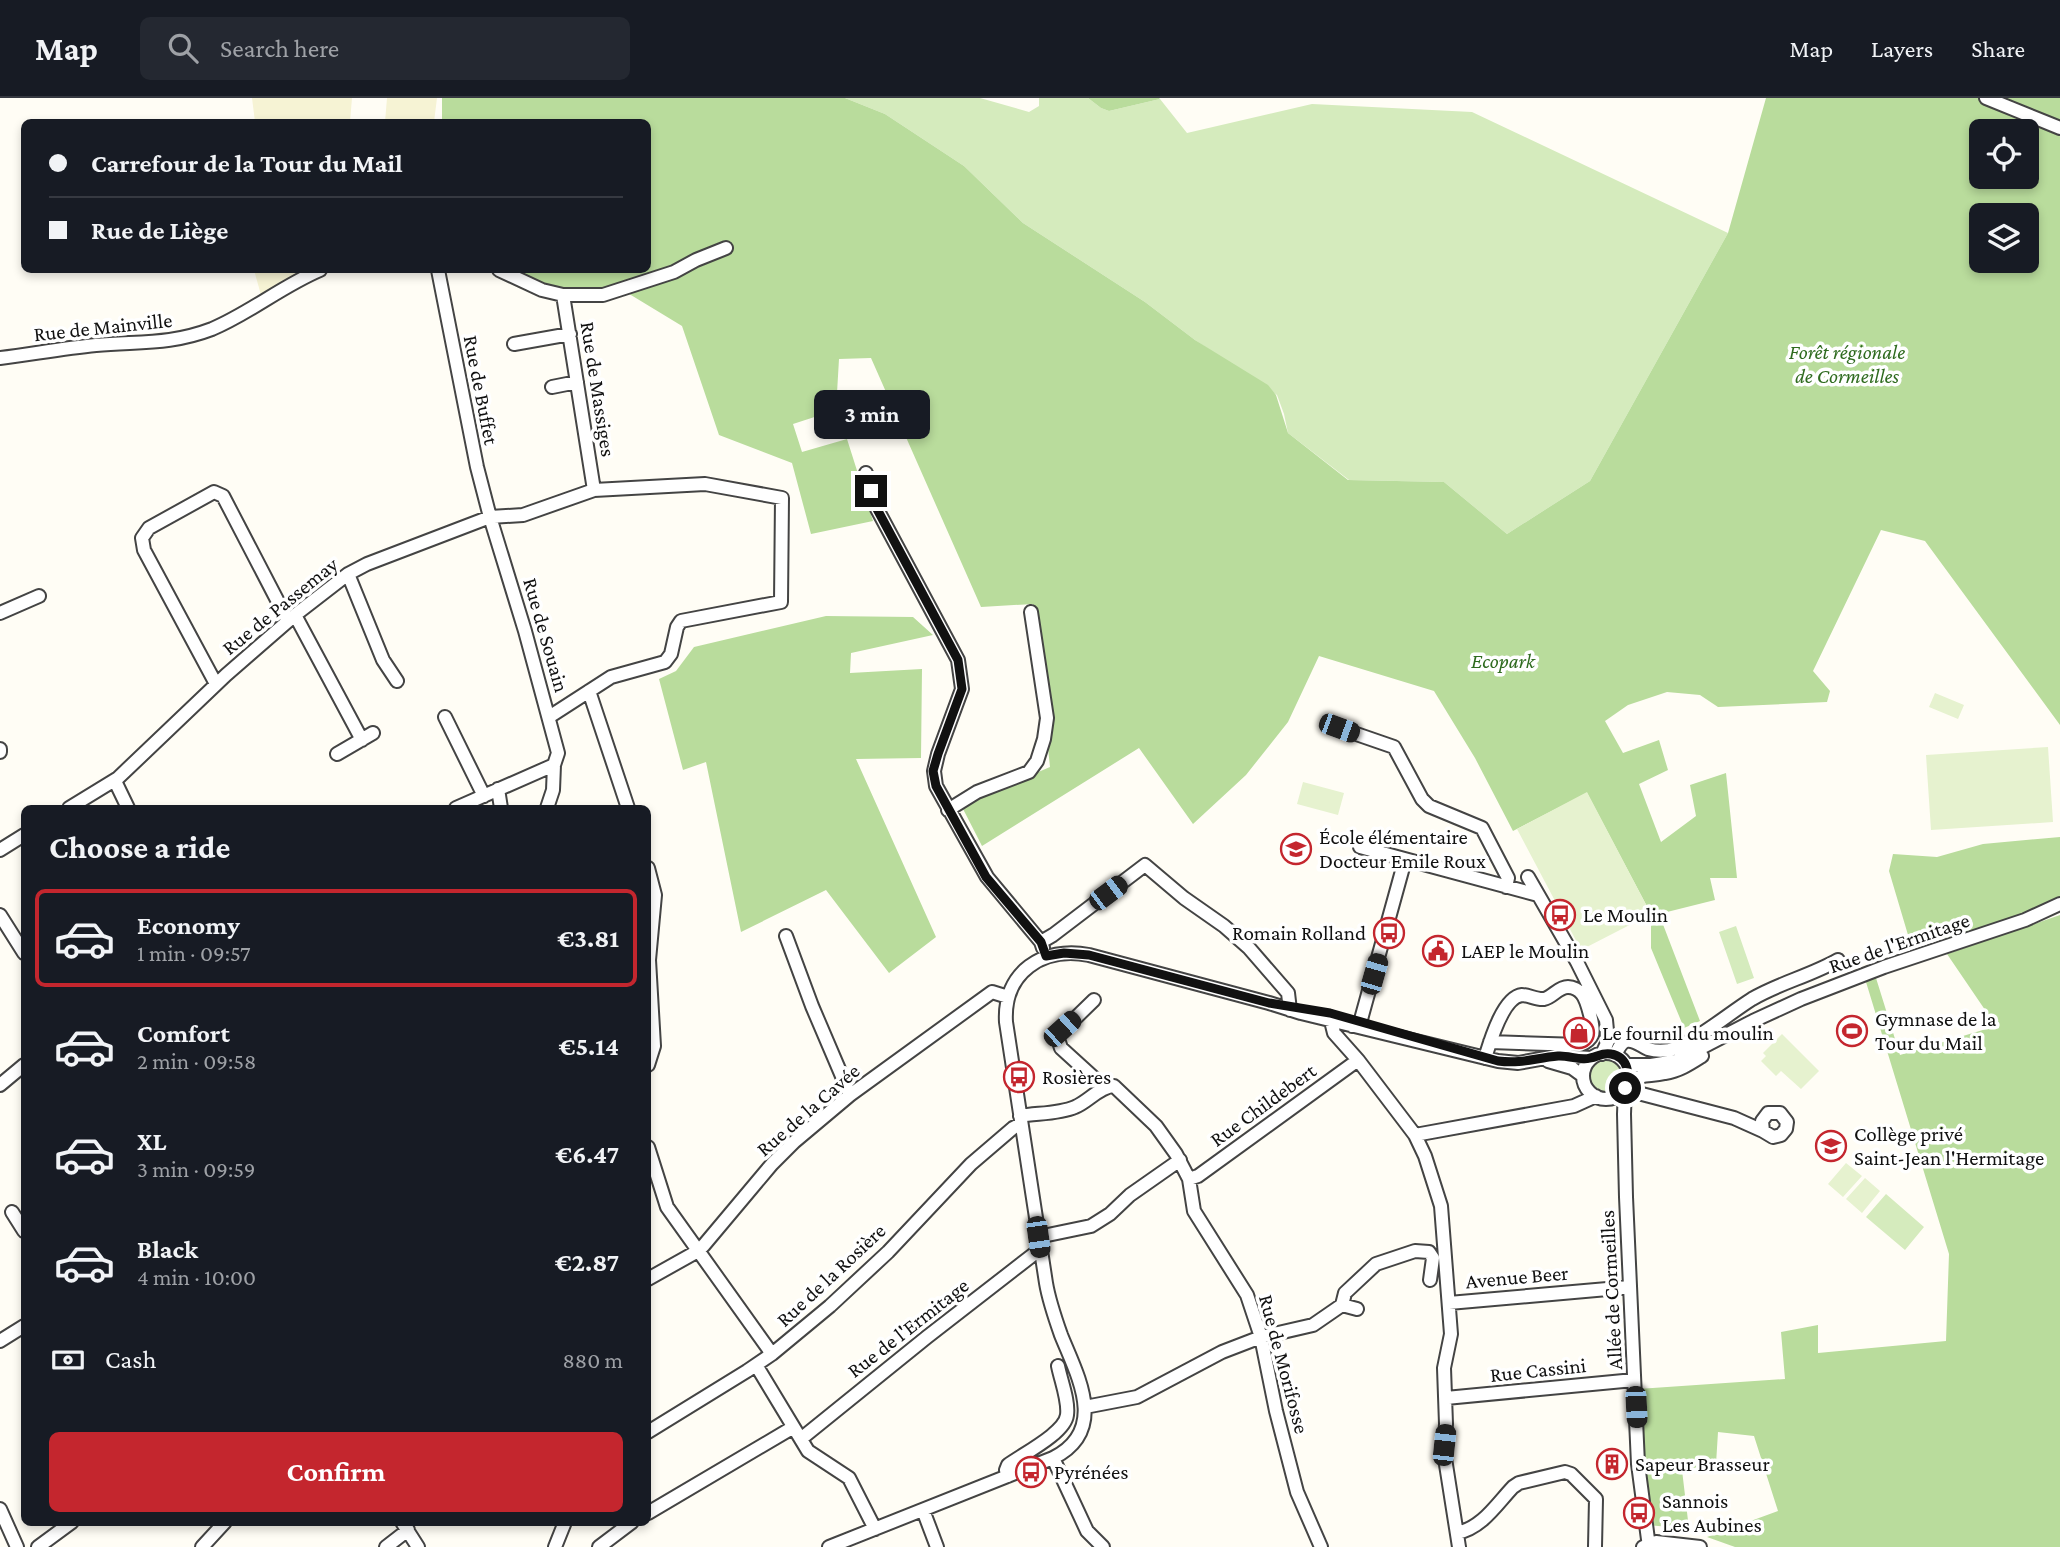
<!DOCTYPE html>
<html lang="en">
<head>
<meta charset="utf-8">
<style>
  :root { --surface:#171b24; --page:#242831; --text:#f1f3f6; --muted:#9ea1a6; --line:#363941; --accent:#c4262e }
  body { margin:0; font-family:"Crimson Pro",serif; background:var(--page); color:var(--text); height:100vh; display:flex; flex-direction:column; font-size:26px; white-space:nowrap }
  * { box-sizing:border-box; margin:0 }
  p { font-size:23px; color:var(--muted) }
  .icon { flex:none; width:38px; height:38px; fill:none; stroke:currentColor; stroke-width:2; stroke-linecap:round; stroke-linejoin:round }
  .map { position:relative; flex:1; overflow:hidden }
  .side { position:absolute; left:21px; top:707px; width:630px; height:721px; display:flex; flex-direction:column; background:var(--surface); border-radius:10px; box-shadow:0 4px 10px #0003 }
  .side>* { flex:none }
  .banner { position:absolute; left:21px; top:21px; width:630px; height:154px; border-radius:10px; box-shadow:0 4px 10px #0003; display:grid; align-content:center; height:154px; padding:0 28px; background:var(--surface) }
  .fabs { position:absolute; left:1969px; top:21px; display:grid; gap:14px }
  .fabs a { display:grid; place-items:center; width:70px; height:70px; border-radius:10px; background:var(--surface); box-shadow:0 4px 10px #0003; font-size:35px }
  .end { position:absolute; width:32px; height:32px; margin:-16px; border:9px solid #111; background:#fff; box-shadow:0 0 0 4px #fff }
  .from { border-radius:50% }
  .bubble { position:absolute; height:49px; border-radius:10px; background:var(--surface); box-shadow:0 4px 10px #0003; font-size:23px; font-weight:700; line-height:49px; text-align:center }
  .car { position:absolute; width:21px; height:42px; margin:-21px -10px; border-radius:9px; box-shadow:0 0 5px 2px #0007; background:linear-gradient(#222 24%,#8ab4d8 0 40%,#222 0 76%,#8ab4d8 0 86%,#222 0) }
  .banner b { display:flex; align-items:center; gap:24px; height:66px; font-size:26px }
  .banner b+b { border-top:2px solid var(--line) }
  .banner i { width:18px; height:18px; background:var(--text) }
  ul { padding:0; list-style:none }
  li { display:flex; align-items:center; gap:21px; height:98px; margin:0 14px 10px; padding:0 14px; border:4px solid transparent; border-radius:10px }
  li div { flex:1 }
  li b { display:block; font-size:26px }
  li em { font-style:normal; font-weight:700 }
  li.selected { border-color:var(--accent) }
  li>.icon { width:63px; height:63px; stroke-width:1.5 }
  h2 { padding:0 28px; font-size:32px; line-height:84px }
  .pay { display:flex; align-items:center; gap:18px; height:77px; padding:0 28px; font-size:26px }
  .pay p { margin-inline-start:auto }
  .button { display:flex; gap:14px; margin-top:auto; padding:14px 28px }
  .button a { flex:1; height:80px; border-radius:10px; background:var(--accent); color:#fff; font-size:28px; font-weight:700; line-height:80px; text-align:center }
  header { display:flex; align-items:center; gap:42px; box-sizing:border-box; height:98px; padding:0 35px; background:var(--surface); border-bottom:2px solid var(--line) }
  header strong { font-size:33px }
  nav { display:flex; gap:38px; margin-inline-start:auto; font-size:24px }
  .search { width:490px; height:63px; background:var(--page); display:flex; align-items:center; gap:18px; box-sizing:border-box; padding:0 24px; border-radius:10px; color:var(--muted); font-size:26px }
  .map>svg:first-child { display:block }
</style>
</head>
<body>
<header>
<strong>Map</strong>
<div class="search"><svg class="icon" aria-label="search" viewBox="0 0 24 24"><circle cx="10" cy="10" r="6"/><path d="M15 15l6 6"/></svg>Search here</div>
<nav><a>Map</a><a>Layers</a><a>Share</a></nav>
</header>
<div class="map">
<svg width="2060" height="1449" viewBox="0 0 2060 1449">
  <rect width="100%" height="100%" fill="#fffdf5"/>
  <path fill="#f6f3d4" d="M252 0H352L350 24H255Z
    M387 0H437L434 24H385Z
    M254 172H302L261 197Z"/>
  <path fill="#d5ebbd" d="M845 0H980L1029 14 1039 8V0H1088L1101 10 1109 13 1160 1 1187 35 1312 6 1472 14 1728 135 1590 383 1507 436 1444 384 1349 382 1288 335 1284 316 1277 297 1195 242 1145 204 1023 125 964 68 885 16Z
    M1736 828 1754 880 1737 886 1719 834Z
    M1590 978a16 16 0 1 1 32 0a16 16 0 1 1-32 0Z
    M1886 1096 1924 1129 1905 1152 1866 1119Z"/>
  <path fill="#b9dc9c" fill-rule="evenodd" d="M442 0H845L885 16 964 68 1023 125 1145 204 1195 242 1268 287 1276 297 1288 335 1348 382 1444 384 1507 436 1590 383 1728 135 1766 0H2060V627L1925 443 1881 432 1813 573 1830 593 1827 604 1718 609 1700 597 1667 594 1628 607 1605 623 1623 655 1659 642 1668 672 1639 686 1661 744 1696 718 1690 687 1726 675 1737 780H1710L1715 802 1659 816 1700 923 1684 930 1651 850V816L1587 695 1513 733 1475 660 1434 593 1319 558 1288 624 1246 677 1193 726 1139 650 982 748 961 707 1050 669 1033 506 981 509 871 260 839 261 836 312 793 326 802 354 847 341 873 423 811 436 792 365 719 337 682 228 626 194 570 193 520 179 506 172H648V24H442ZM1981 33H2026V79H1981ZM1981 117H2026V163H1981Z
    M1088 0H1159L1160 1 1109 13 1101 10Z
    M826 518 913 519 933 537 851 555 850 575 922 571 921 660 856 661 936 839 889 875 826 792 741 834 706 664 683 672 659 581 676 573 694 549Z
    M2060 739V800C2018 822 1958 838 1911 847L1889 773 1893 756 1937 759 1983 746Z
    M2060 817V1449H1735L1707 1439 1778 1413 1754 1338 1718 1334 1716 1366 1682 1372 1689 1431 1648 1427 1638 1291 1785 1281 1781 1234 1818 1227V1255L1946 1243 1949 1156 1866 884 1876 880 1900 957 1996 928 1947 856Z"/>
  <path fill="#e6f2cf" d="M1935 595 1964 607 1958 621 1929 609Z
    M2048 649 2053 724 1931 732 1926 657Z
    M1303 684 1344 695 1338 717 1297 706Z
    M1587 694 1651 816 1581 852 1517 731Z
    M1782 936 1819 973 1801 991 1781 973 1776 978 1761 963 1766 958 1763 955Z
    M1846 1065 1862 1078 1843 1099 1828 1086Z
    M1865 1080 1880 1093 1862 1115 1846 1101Z"/>
  <g fill="none" stroke-linecap="round" stroke-linejoin="round">
    <g stroke="#444" stroke-width="16">
      <path id="minor" d="M1986 0 2060 30
        M438 172 477 369 490 419 525 533 558 655 554 667 553 692 547 710
        M499 172 542 192 563 197H603L674 174 696 162 726 150
        M563 197 594 392
        M514 246 570 236
        M0 260C32 256 64 250 96 247 139 243 170 247 212 231 250 215 282 188 320 172
        M552 289 577 284
        M866 375 877 411 958 562 962 591 938 656 934 673 936 688 987 779 1041 844
        M348 476 383 562 397 583
        M0 515 39 498
        M295 517 362 642
        M216 586 144 452 142 440 149 430 214 394 223 398 288 523
        M589 593 628 710
        M445 619 484 698
        M1339 630 1394 649 1422 701 1429 708 1482 730 1508 780 1506 789
        M0 651V654
        M337 656 373 635
        M115 683 128 710
        M498 691 501 710
        M69 710 118 680 226 577 295 517 348 476 367 466 490 419 523 417 594 392 705 386 782 400 781 504 681 523 677 529 671 556 665 564 611 579 549 619
        M456 710 554 667
        M948 712 977 694 1029 674 1037 663 1044 641 1047 620 1031 514
        M1360 749 1538 797
        M0 752 24 737
        M648 770 655 797 649 862 654 948 648 967
        M1528 779 1577 864 1606 922 1608 943 1602 956
        M0 817 24 855
        M786 838 812 908 850 997
        M1043 850 1041 844 1053 837 1145 767 1184 800 1224 828 1249 850 1288 895 1290 912
        M1094 902 1057 938 1061 950 1105 990
        M1330 919 1334 935 1358 962 1415 1037 1425 1058 1441 1108 1451 1236 1444 1270 1446 1326 1444 1354 1459 1449
        M1352 928 1360 925 1405 762
        M1583 978a23 23 0 1 1 46 0a23 23 0 1 1-46 0Z
        M1615 957C1618 952 1620 945 1626 943 1634 941 1641 948 1648 951 1658 954 1668 953 1677 950 1704 937 1727 917 1752 901 1779 885 1810 878 1838 862
        M1485 960C1490 944 1503 899 1522 897 1529 897 1537 902 1544 901 1553 899 1558 889 1568 889 1573 889 1579 892 1582 896 1587 902 1595 931 1592 937 1590 942 1585 945 1580 947L1490 944
        M1548 963 1572 970 1583 978
        M1626 967H1651L1676 963 1753 923 1801 901 1884 869 2025 822 2060 806
        M1627 986C1643 974 1648 979 1665 975 1679 973 1691 965 1702 958
        M0 987 24 967
        M1626 988 1638 995 1734 1020 1763 1033 1773 1039 1781 1037 1786 1031 1787 1024 1780 1015H1768L1762 1023 1763 1033
        M1625 990 1624 1016 1626 1099 1638 1366 1649 1449
        M1020 1018C1037 1015 1059 1016 1075 1009 1088 1004 1100 988 1114 988L1156 1028 1176 1056 1189 1081 1194 1113 1247 1197 1261 1239 1276 1313 1297 1394 1321 1449
        M1415 1037 1574 1008 1596 998
        M648 1049 667 1109 772 1256
        M1189 1081 1198 1078 1358 962
        M12 1114 24 1133
        M1038 1139 1091 1128 1110 1116 1130 1097 1180 1062
        M648 1181 698 1153 704 1147 772 1066 794 1044 850 997 992 894 1008 899
        M1449 1205 1630 1189
        M1342 1207 1357 1211
        M0 1243 24 1228
        M756 1267 808 1353 849 1380 875 1431
        M1446 1300 1634 1282
        M1085 1309 1137 1299 1222 1254 1261 1239 1313 1227 1342 1207 1345 1195 1376 1166 1415 1153 1429 1154 1433 1160 1430 1182
        M648 1334 747 1273 772 1256 830 1208 888 1154 971 1066 1013 1030 1021 1026
        M802 1340 927 1239 1034 1156 1041 1154
        M1053 1360 1087 1433 1103 1449
        M1008 1378 1006 1372 1008 1367C1023 1356 1065 1335 1067 1317 1069 1303 1061 1283 1058 1268
        M0 1411 17 1449
        M923 1412 937 1449
        M648 1415 792 1330
        M402 1424 418 1449
        M1457 1435C1482 1430 1496 1407 1513 1389L1519 1385 1565 1374 1571 1376 1596 1401 1595 1449
        M38 1449 72 1424
        M202 1449 225 1424
        M386 1449 408 1432
        M555 1449 565 1424
        M599 1449 632 1424
        M829 1449 1053 1360C1109 1332 1077 1277 1061 1237 1055 1220 1049 1203 1046 1185L1006 924C1003 874 1043 848 1089 857L1269 905 1301 915 1498 963 1518 965 1557 958 1591 960
        M1643 1449 1656 1444 1700 1449"/>
    </g>
    <use href="#minor" stroke="#fff" stroke-width="12"/>
  </g>
  <g fill="none" stroke-linecap="round" stroke-linejoin="round">
    <path stroke="#111" stroke-width="9" d="M871 393 877 411 958 562 962 591 938 656 933 673 936 688 986 779 1041 844 1046 858 1064 855 1089 857 1269 905 1330 915 1498 963C1522 966 1535 960 1558 958 1568 957 1580 963 1590 960 1598 959 1602 954 1611 956 1628 959 1631 977 1625 990"/>
  </g>
  <defs>
    <g id="school-ring" transform="scale(1.575)"><circle r="9.5" fill="#fff" stroke="#c4262e" stroke-width="1.5"/><path d="M0-5L7-2L0 1L-7-2ZM-4 1L0 2.5L4 1V4Q0 6-4 4Z" fill="#c4262e"/></g>
    <g id="bus-ring" transform="scale(1.575)"><circle r="9.5" fill="#fff" stroke="#c4262e" stroke-width="1.5"/><path d="M-5-6H5V4H4V6H2V4H-2V6H-4V4H-5ZM-3.5-4V0h7V-4ZM-3.5 1.2v1.5H-2V1.2ZM2 1.2v1.5H3.5V1.2Z" fill="#c4262e"/></g>
    <g id="civic-ring" transform="scale(1.575)"><circle r="9.5" fill="#fff" stroke="#c4262e" stroke-width="1.5"/><path d="M-.6-6.5H3V-4.5H.6V-3L4-1V1h2V6H-6V1h2V-1L-.6-3ZM-1.2 2.5V6h2.4V2.5Z" fill="#c4262e"/></g>
    <g id="stadium-ring" transform="scale(1.575)"><circle r="9.5" fill="#fff" stroke="#c4262e" stroke-width="1.5"/><path d="M0-5a6.5 5 0 1 0 0 10a6.5 5 0 1 0 0-10ZM-3.5-1.8h7v3.6h-7Z" fill="#c4262e"/></g>
    <g id="shop-ring" transform="scale(1.575)"><circle r="9.5" fill="#fff" stroke="#c4262e" stroke-width="1.5"/><path d="M-5-2.5h2.3a2.7 3.5 0 0 1 5.4 0H5L5.5 6h-11ZM-1.5-2.5h3a1.5 2.3 0 0 0-3 0Z" fill="#c4262e"/></g>
    <g id="building-ring" transform="scale(1.575)"><circle r="9.5" fill="#fff" stroke="#c4262e" stroke-width="1.5"/><path d="M-4-6H4V6H1V3H-1V6H-4ZM-2.5-4.3h1.7v1.8h-1.7ZM.8-4.3h1.7v1.8H.8ZM-2.5-1h1.7V.8h-1.7ZM.8-1h1.7V.8H.8Z" fill="#c4262e"/></g>
  </defs>
  <g fill-rule="evenodd">
    <use href="#school-ring" x="1296" y="751"/>
    <use href="#bus-ring" x="1560" y="817"/>
    <use href="#bus-ring" x="1389" y="835"/>
    <use href="#civic-ring" x="1438" y="853"/>
    <use href="#stadium-ring" x="1852" y="933"/>
    <use href="#shop-ring" x="1579" y="935"/>
    <use href="#bus-ring" x="1019" y="979"/>
    <use href="#school-ring" x="1831" y="1048"/>
    <use href="#building-ring" x="1612" y="1366"/>
    <use href="#bus-ring" x="1031" y="1374"/>
    <use href="#bus-ring" x="1639" y="1415"/>
  </g>
  <g text-anchor="middle" dominant-baseline="central" stroke-width="7" stroke-linejoin="round" paint-order="stroke">
    <g font-size="21" fill="#111" stroke="#fff">
      <text transform="translate(103 229) rotate(-6)">Rue de Mainville</text>
      <text transform="translate(598 291) rotate(81)">Rue de Massiges</text>
      <text transform="translate(481 292) rotate(79)">Rue de Buffet</text>
      <text transform="translate(280 508) rotate(-39)">Rue de Passemay</text>
      <text transform="translate(546 537) rotate(74)">Rue de Souain</text>
      <text transform="translate(1899 845) rotate(-19)">Rue de l'Ermitage</text>
      <text transform="translate(1263 1007) rotate(-36)">Rue Childebert</text>
      <text transform="translate(808 1012) rotate(-41)">Rue de la Cavée</text>
      <text transform="translate(831 1177) rotate(-43)">Rue de la Rosière</text>
      <text transform="translate(1517 1179) rotate(-5)">Avenue Beer</text>
      <text transform="translate(1611 1192) rotate(-93)">Allée de Cormeilles</text>
      <text transform="translate(908 1230) rotate(-38)">Rue de l'Ermitage</text>
      <text transform="translate(1284 1266) rotate(75)">Rue de Morifosse</text>
      <text transform="translate(1538 1272) rotate(-6)">Rue Cassini</text>
    </g>
    <g font-size="21" font-style="italic" fill="#2f6b1f" stroke="#fff">
      <text x="1847" y="254">Forêt régionale<tspan x="1847" dy="24">de Cormeilles</tspan></text>
      <text x="1503" y="563">Ecopark</text>
    </g>
    <g font-size="21" fill="#111" stroke="#fff" text-anchor="start">
      <text x="1319" y="739">École élémentaire<tspan x="1319" dy="24">Docteur Emile Roux</tspan></text>
      <text x="1583" y="817">Le Moulin</text>
      <text x="1366" y="835" text-anchor="end">Romain Rolland</text>
      <text x="1461" y="853">LAEP le Moulin</text>
      <text x="1875" y="921">Gymnase de la<tspan x="1875" dy="24">Tour du Mail</tspan></text>
      <text x="1602" y="935">Le fournil du moulin</text>
      <text x="1042" y="979">Rosières</text>
      <text x="1854" y="1036">Collège privé<tspan x="1854" dy="24">Saint-Jean l'Hermitage</tspan></text>
      <text x="1635" y="1366">Sapeur Brasseur</text>
      <text x="1054" y="1374">Pyrénées</text>
      <text x="1662" y="1403">Sannois<tspan x="1662" dy="24">Les Aubines</tspan></text>
    </g>
  </g>
</svg>
<div class="fabs">
<a><svg class="icon" aria-label="locate" viewBox="0 0 24 24"><circle cx="12" cy="12" r="6"/><path d="M12 2v4M12 18v4M2 12h4M18 12h4"/></svg></a>
<a><svg class="icon" aria-label="layers" viewBox="0 0 24 24"><path d="M12 4l9 5-9 5-9-5zM3 14l9 5 9-5"/></svg></a>
</div>
<i class="end from" style="left:1625px;top:990px"></i>
<i class="end" style="left:871px;top:393px"></i>
<div class="bubble" style="left:814px;top:292px;width:116px">3 min</div>
<i class="car" style="left:1339px;top:630px;rotate:110deg"></i>
<i class="car" style="left:1108px;top:795px;rotate:53deg"></i>
<i class="car" style="left:1374px;top:876px;rotate:16deg"></i>
<i class="car" style="left:1062px;top:931px;rotate:48deg"></i>
<i class="car" style="left:1038px;top:1139px;rotate:172deg"></i>
<i class="car" style="left:1636px;top:1309px;rotate:177deg"></i>
<i class="car" style="left:1444px;top:1347px;rotate:6deg"></i>
<div class="banner">
<b><i class="from"></i>Carrefour de la Tour du Mail</b>
<b><i></i>Rue de Liège</b>
</div>
<section class="side">
<h2>Choose a ride</h2>
<ul>
<li class="selected"><svg class="icon" aria-label="car" viewBox="0 0 24 24"><path d="M5 17H2v-5l4-1 3-4h7l3 4 3 1v5h-3M9 17h6M6 11h13"/><circle cx="7" cy="17" r="2"/><circle cx="17" cy="17" r="2"/></svg><div><b>Economy</b><p>1 min · 09:57</p></div><em>€3.81</em></li>
<li><svg class="icon" aria-label="car" viewBox="0 0 24 24"><path d="M5 17H2v-5l4-1 3-4h7l3 4 3 1v5h-3M9 17h6M6 11h13"/><circle cx="7" cy="17" r="2"/><circle cx="17" cy="17" r="2"/></svg><div><b>Comfort</b><p>2 min · 09:58</p></div><em>€5.14</em></li>
<li><svg class="icon" aria-label="car" viewBox="0 0 24 24"><path d="M5 17H2v-5l4-1 3-4h7l3 4 3 1v5h-3M9 17h6M6 11h13"/><circle cx="7" cy="17" r="2"/><circle cx="17" cy="17" r="2"/></svg><div><b>XL</b><p>3 min · 09:59</p></div><em>€6.47</em></li>
<li><svg class="icon" aria-label="car" viewBox="0 0 24 24"><path d="M5 17H2v-5l4-1 3-4h7l3 4 3 1v5h-3M9 17h6M6 11h13"/><circle cx="7" cy="17" r="2"/><circle cx="17" cy="17" r="2"/></svg><div><b>Black</b><p>4 min · 10:00</p></div><em>€2.87</em></li>
</ul>
<div class="pay"><svg class="icon" aria-label="cash" viewBox="0 0 24 24"><path d="M3 7h18v10H3z"/><circle cx="12" cy="12" r="2"/></svg>Cash<p>880 m</p></div>
<div class="button"><a>Confirm</a></div>
</section>
</div>
</body>
</html>
